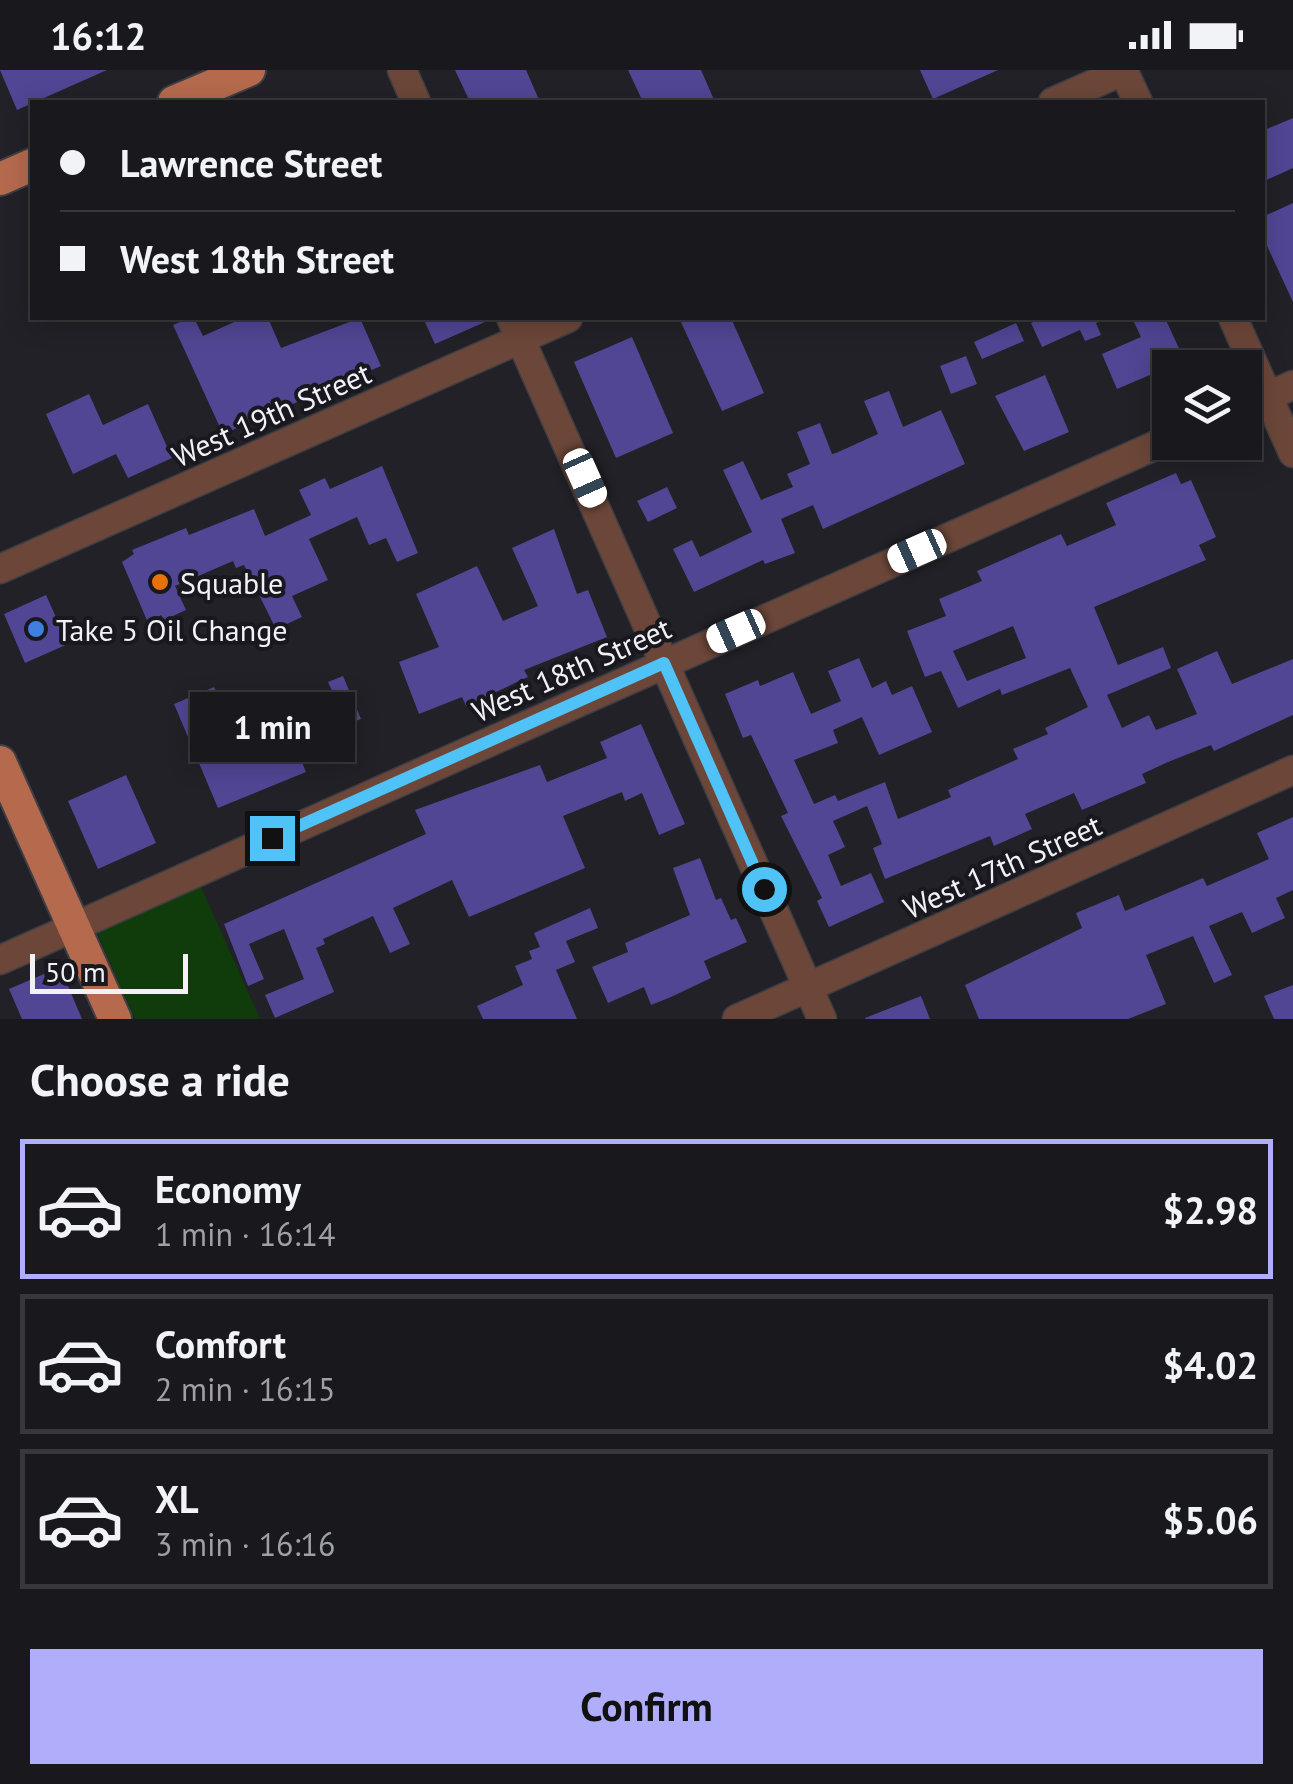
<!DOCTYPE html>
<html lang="en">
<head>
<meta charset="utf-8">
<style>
  :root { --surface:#19191d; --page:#26262a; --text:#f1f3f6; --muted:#9fa0a4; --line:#37383b; --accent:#b0adfa }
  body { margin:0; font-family:"PT Sans",sans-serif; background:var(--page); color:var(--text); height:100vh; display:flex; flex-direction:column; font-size:38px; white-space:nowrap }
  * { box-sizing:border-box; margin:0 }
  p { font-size:32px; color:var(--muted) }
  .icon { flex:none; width:55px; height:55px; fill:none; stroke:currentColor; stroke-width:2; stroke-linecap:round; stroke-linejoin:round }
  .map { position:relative; height:949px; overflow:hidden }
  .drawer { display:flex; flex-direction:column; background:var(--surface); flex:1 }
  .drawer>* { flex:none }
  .guide { position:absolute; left:30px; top:30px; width:1235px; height:220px; border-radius:0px; box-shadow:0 5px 25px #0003,0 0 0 2px var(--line); display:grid; align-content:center; height:220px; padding:0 30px; background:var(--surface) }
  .buttons { position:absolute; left:1152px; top:280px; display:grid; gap:20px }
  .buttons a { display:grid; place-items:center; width:110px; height:110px; border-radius:0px; background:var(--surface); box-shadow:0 5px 25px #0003,0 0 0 2px var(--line); font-size:50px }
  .scale { position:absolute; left:30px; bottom:25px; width:158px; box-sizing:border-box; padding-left:10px; border:5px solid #f1f1f6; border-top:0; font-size:28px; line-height:35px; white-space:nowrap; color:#f1f1f6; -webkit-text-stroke:8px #18181e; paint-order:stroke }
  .end { position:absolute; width:45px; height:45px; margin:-22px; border:12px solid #4fc3f7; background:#111; box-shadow:0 0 0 5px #111 }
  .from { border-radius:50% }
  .bubble { position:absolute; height:70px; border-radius:0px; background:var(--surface); box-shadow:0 5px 25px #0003,0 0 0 2px var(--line); font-size:32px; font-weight:600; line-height:70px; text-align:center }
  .car { position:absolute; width:30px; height:60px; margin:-30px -15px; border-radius:12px; box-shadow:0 0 8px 2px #0007; background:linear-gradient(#fff 24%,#345 0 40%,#fff 0 76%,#345 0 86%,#fff 0) }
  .guide b { display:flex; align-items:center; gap:35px; height:95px; font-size:38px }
  .guide b+b { border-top:2px solid var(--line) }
  .guide i { width:25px; height:25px; background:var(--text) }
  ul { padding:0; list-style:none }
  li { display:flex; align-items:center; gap:30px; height:140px; margin:0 20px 15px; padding:0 10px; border:5px solid var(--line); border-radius:0px }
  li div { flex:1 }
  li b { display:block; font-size:38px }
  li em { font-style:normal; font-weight:600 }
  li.current { border-color:var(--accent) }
  li>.icon { width:90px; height:90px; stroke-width:1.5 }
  h2 { padding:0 30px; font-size:45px; line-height:120px }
  .primary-button { display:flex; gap:20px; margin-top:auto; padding:20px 30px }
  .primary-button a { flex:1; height:115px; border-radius:0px; background:var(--accent); color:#111; font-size:40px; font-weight:600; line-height:115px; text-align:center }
  .status { display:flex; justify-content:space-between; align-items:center; height:70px; padding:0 50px; background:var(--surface); direction:ltr }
  .status svg { height:28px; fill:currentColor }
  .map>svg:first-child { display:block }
</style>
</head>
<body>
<div class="status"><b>16:12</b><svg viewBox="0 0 49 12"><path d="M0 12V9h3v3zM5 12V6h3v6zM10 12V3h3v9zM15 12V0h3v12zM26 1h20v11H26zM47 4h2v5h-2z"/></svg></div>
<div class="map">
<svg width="1293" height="949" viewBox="0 0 1293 949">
  <rect width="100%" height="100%" fill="#212127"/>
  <path fill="#103b0a" d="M198 810 260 949H135L94 856Z"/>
  <path fill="#504694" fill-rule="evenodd" d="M0 0H107L17 40Z
    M455 0H526L540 32H470Z
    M628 0H701L715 32H643Z
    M920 0H998L933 29Z
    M1293 48V98L1262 112V61Z
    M1293 133V232L1262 165V147Z
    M189 248H194L203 266 243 248H268L281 278 360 248 381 296 223 364 173 255Z
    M423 248H494L435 274Z
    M679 248H731L764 323 722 341Z
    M1044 248H1109L1096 253 1101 265 1085 271 1080 260 1042 277 1031 253Z
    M1132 248H1165L1188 298H1170V332L1157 302 1117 319 1102 284 1141 267Z
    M1016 253 1024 271 982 289 974 272Z
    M632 267 673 363 616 388 574 292Z
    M966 286 977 314 951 324 940 296Z
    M1045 305 1069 362 1024 381 995 326Z
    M889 321 903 357 941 340 965 394 823 459 813 435 781 449 795 483 765 494 763 490 694 522 673 479 692 470 700 487 752 462 723 400 743 391 761 430 793 417 787 404 810 394 797 362 820 353 832 384 836 383 878 364 864 331Z
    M89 324 103 355 148 334 172 388 128 408 116 384 73 404 46 344Z
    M382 396 418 483 397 492 386 468 369 475 357 447 309 469 328 510 292 526 302 547 276 559 244 495 236 498 233 491 175 516 186 540 164 550 161 545 149 555 122 492 134 484 132 480 186 458 189 465 254 439 265 466 311 445 299 420 325 408 330 419Z
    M1176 403 1181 414 1191 410 1216 467 1199 475 1206 490 1094 537 1118 595 1163 577 1171 598 1107 625 1122 658 1149 645 1156 660 1197 644 1177 599 1217 581 1232 614 1293 589V645L1214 681 1211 675 1168 692 1142 704 1146 713 1082 740 1074 723 1025 744 1032 759 994 776 990 766 885 809 873 778 882 774 867 736 833 751 845 777 828 785 841 816 871 803 884 832 829 857 817 831 822 828 781 746 788 743 751 665 743 668 725 624 758 610 760 616 793 602 811 644 841 631 828 601 859 588 872 618 886 611 892 625 912 616 932 662 879 685 862 647 833 660 838 673 794 690 814 734 835 725 838 731 885 712 898 749 951 727 948 720 1018 689 1013 679 1048 664 1045 658 1088 637 1070 598 1002 625 1000 619 958 638 941 601 925 607 907 561 946 546 939 529 982 511 977 501 1061 464 1067 476 1116 455 1106 433ZM1013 556 1026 588 967 611 953 581Z
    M667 417 677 438 648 452 637 431Z
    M554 459 577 524 588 520 607 567 524 600 528 607 466 636 462 627 419 644 399 592 439 577 416 524 477 496 503 551 538 536 512 478Z
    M46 525 68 574 25 593 4 544Z
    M343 606 361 649 335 659 339 667 299 685 306 702 218 738 174 634 214 617 224 640 270 620 280 644 332 621 328 612Z
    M641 654 685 754 659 765 642 723 625 731 622 722 563 746 585 798 469 847 452 810 393 838 410 874 390 883 373 846 323 869 325 874 316 878 334 922 275 948 265 925 304 909 284 859 249 874 264 909 248 916 224 854 426 764 415 740 540 695 547 712 607 688 600 672Z
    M126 705 156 773 98 799 68 731Z
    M1293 747V820L1276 828 1285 848 1252 863 1242 842 1209 856 1232 905 1214 913 1193 866 1146 885 1166 934 1128 949H979L965 915 1082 858 1076 843 1119 825 1125 841 1203 808 1207 816 1269 789 1257 763Z
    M700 788 716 830 721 828 731 850 736 848 747 872 704 891 711 908 671 927 651 935 644 917 608 933 592 897 628 882 625 873 690 845 673 798Z
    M590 838 598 858 566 871 575 892 556 900 577 949H483L477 936 523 915 515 896 532 889 529 881 540 877 534 863Z
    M60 897 82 949H22L9 919Z
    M1293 915V949H1274L1264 926Z
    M921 926 930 949H865V948Z"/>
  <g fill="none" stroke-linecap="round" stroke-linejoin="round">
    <g stroke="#3e3e44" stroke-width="31">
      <path id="minor" d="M402 0 416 32
        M1123 0 1138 32
        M1053 32 1125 0
        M511 248 822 949
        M1233 248 1293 383
        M1245 336 1293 315
        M0 499 568 248
        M0 890 1170 369
        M737 949 1293 700"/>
    </g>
    <g stroke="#3e3e44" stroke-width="36">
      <path id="major" d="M174 32 249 0
        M0 109 32 95
        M0 692 115 949"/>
    </g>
    <use href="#minor" stroke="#6c4739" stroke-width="28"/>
    <use href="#major" stroke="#b56a4d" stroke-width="32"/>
  </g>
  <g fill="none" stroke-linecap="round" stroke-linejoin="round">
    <path stroke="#4fc3f7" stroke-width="12" d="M272 768 664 593 764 819"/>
  </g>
  <circle fill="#e8710a" stroke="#18181e" stroke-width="4" cx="160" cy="512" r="10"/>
  <circle fill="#3f7fe0" stroke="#18181e" stroke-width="4" cx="36" cy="559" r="10"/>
  <g text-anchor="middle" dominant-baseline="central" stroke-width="8" stroke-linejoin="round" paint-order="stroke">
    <g font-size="30" fill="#f1f1f6" stroke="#18181e">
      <text transform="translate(271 344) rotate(-24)">West 19th Street</text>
      <text transform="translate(571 599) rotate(-24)">West 18th Street</text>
      <text transform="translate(1002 796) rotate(-24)">West 17th Street</text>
    </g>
    <g font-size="30" fill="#f1f1f6" stroke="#18181e" text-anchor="start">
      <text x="180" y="512">Squable</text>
      <text x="56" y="559">Take 5 Oil Change</text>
    </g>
  </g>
</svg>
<div class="buttons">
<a><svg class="icon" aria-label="layers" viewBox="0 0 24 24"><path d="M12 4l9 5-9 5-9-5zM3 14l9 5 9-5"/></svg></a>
</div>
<div class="scale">50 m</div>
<i class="end from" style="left:764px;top:819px"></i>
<i class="end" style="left:272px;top:768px"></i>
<div class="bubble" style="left:190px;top:622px;width:165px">1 min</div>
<i class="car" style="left:585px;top:408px;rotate:156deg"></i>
<i class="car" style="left:917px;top:481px;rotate:246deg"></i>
<i class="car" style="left:736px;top:561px;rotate:246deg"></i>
<div class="guide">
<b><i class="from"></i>Lawrence Street</b>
<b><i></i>West 18th Street</b>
</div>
</div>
<section class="drawer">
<h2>Choose a ride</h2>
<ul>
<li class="current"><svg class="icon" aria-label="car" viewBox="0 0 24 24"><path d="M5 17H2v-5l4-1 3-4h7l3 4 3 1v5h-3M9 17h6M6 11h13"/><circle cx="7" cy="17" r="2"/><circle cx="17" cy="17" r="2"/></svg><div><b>Economy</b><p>1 min · 16:14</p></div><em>$2.98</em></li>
<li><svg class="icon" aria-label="car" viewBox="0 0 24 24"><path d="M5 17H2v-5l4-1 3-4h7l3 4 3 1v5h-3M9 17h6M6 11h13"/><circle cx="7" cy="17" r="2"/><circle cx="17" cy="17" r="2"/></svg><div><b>Comfort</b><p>2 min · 16:15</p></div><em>$4.02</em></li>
<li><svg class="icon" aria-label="car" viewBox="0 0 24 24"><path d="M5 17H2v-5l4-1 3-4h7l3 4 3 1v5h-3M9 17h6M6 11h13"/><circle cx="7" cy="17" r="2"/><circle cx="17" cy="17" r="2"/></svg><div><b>XL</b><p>3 min · 16:16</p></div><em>$5.06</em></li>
</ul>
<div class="primary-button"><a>Confirm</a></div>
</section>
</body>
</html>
